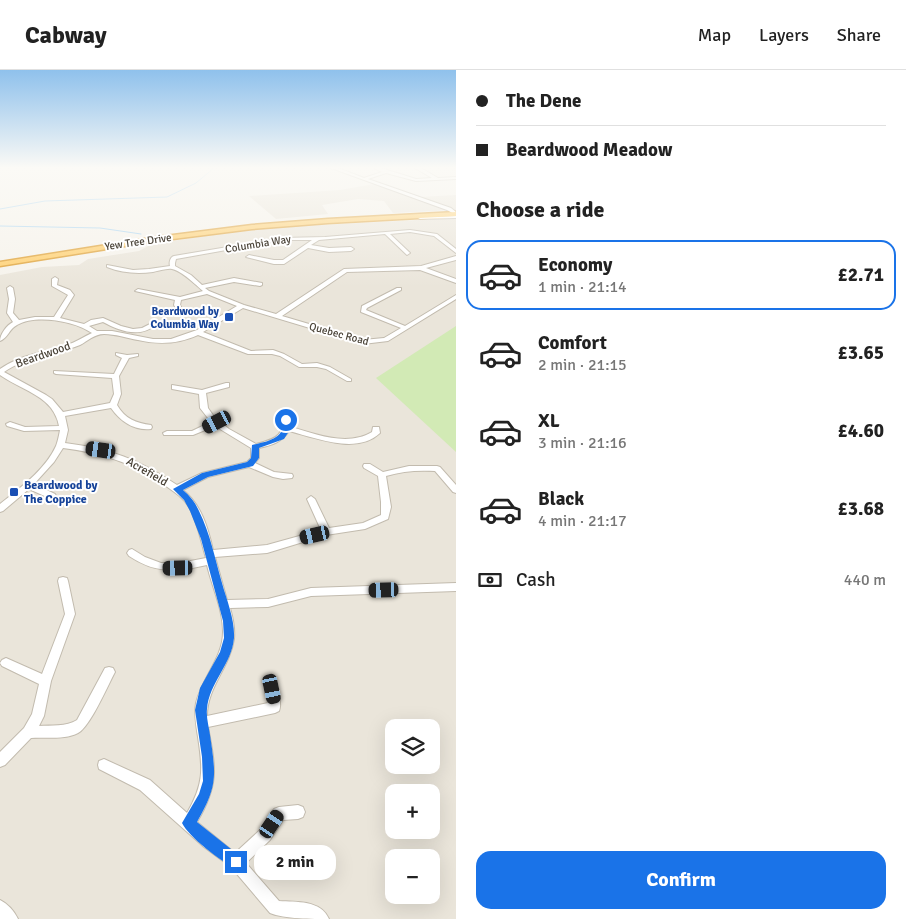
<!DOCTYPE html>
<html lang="en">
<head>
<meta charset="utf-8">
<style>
  :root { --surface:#fff; --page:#f6f6f6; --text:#222; --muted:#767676; --line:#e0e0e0; --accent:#1a73e8 }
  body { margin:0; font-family:Signika,sans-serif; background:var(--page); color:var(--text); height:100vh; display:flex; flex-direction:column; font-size:19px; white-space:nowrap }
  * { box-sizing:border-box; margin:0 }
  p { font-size:16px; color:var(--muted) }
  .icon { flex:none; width:28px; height:28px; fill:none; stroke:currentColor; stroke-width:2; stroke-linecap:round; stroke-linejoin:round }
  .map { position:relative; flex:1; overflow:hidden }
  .drawer { display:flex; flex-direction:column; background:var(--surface); width:450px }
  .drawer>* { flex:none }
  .top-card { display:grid; align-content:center; height:110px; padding:0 20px; background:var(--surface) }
  .tools { position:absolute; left:385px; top:649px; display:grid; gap:10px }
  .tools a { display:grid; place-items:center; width:55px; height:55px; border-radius:10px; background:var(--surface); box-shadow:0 5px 20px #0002; font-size:25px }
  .end { position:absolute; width:22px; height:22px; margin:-11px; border:6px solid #1a73e8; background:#fff; box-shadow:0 0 0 2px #fff }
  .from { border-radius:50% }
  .bubble { position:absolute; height:35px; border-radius:15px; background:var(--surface); box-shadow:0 5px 20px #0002; font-size:16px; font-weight:700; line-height:35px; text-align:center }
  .car { position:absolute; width:15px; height:30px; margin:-15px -8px; border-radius:6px; box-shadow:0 0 4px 1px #0007; background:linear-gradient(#222 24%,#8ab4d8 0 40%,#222 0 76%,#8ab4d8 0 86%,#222 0) }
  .top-card b { display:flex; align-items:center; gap:18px; height:48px; font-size:19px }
  .top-card b+b { border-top:1px solid var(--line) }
  .top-card i { width:12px; height:12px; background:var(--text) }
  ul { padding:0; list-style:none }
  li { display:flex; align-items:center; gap:15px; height:70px; margin:0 10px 8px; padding:0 10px; border:2px solid transparent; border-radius:15px }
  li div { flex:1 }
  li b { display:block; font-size:19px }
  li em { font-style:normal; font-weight:700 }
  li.on { border-color:var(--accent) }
  li>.icon { width:45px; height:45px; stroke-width:1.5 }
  h2 { padding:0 20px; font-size:22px; line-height:60px }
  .pay { display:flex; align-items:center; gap:12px; height:55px; padding:0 20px; font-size:19px }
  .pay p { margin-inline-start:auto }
  .primary-button { display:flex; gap:10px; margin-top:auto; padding:10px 20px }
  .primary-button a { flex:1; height:58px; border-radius:15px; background:var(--accent); color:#fff; font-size:20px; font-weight:700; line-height:58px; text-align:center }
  header { display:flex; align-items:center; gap:30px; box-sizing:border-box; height:70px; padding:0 25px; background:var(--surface); border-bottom:1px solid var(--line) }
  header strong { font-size:24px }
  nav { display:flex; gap:28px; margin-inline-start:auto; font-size:18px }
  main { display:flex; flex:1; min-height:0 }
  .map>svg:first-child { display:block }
</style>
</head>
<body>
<header>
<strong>Cabway</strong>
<nav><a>Map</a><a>Layers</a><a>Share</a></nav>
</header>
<main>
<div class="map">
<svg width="456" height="849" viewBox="0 0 456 849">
  <rect width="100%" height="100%" fill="#f6f3ec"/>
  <path fill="#eae5da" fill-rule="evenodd" d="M380 113 420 127 456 125V140L393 143 384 131 358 129 322 135 328 144 276 149 249 126 340 120Z
    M456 148V849H0V205L42 197 79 195 88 189 139 181 152 174 260 158ZM394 658H431V695H394ZM394 722H431V760H394ZM394 788H431V825H394Z"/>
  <path fill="#d2eab5" d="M456 256V382L376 308Z"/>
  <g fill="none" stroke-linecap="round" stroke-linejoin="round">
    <path stroke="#a9d4f2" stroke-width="1" d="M0 139 45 131 167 127 196 113 214 98
      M0 156 100 158 141 164"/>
    <g stroke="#c2bbae" stroke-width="2">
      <path id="minor" d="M338 98 364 108 382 102 374 98H381L416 109 432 108 415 98H421L438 108 456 107V109L416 111 386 103 368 109 451 138 456 142V145L447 140 331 98Z
        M456 146V148L420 149 418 148 420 147Z
        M410 160 437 164 456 179V183L434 166 410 162 390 164 409 182 410 183 407 185 385 164 319 170 311 175 329 178 351 177 354 179 351 181 329 182 308 178 284 194H274L246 187 249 185 274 190H283L312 170H282L176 189 175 193V196L191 205 202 215 234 208 262 213V215L260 216 234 212 205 218 209 221 244 235 276 244 344 199 421 196 456 186V190L426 198 456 209V213L420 200 347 202 282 246 363 270 384 268 401 258 361 242 362 236 397 218H401V220L367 238 366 240 405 256 456 225V229L388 271 363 274 243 238 203 262 251 281 273 280 284 284 302 294 317 293 330 297 351 309V311H347L326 299 317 297H299L280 286 272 284H248L198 265C178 274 159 275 138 270 127 268 115 264 104 264 94 264 88 271 80 275 55 285 27 286 4 302L46 325 52 329 63 342 110 333 114 324 112 308 56 304 54 303V301L114 304 122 288 116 285V283L127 285 138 284V286L129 288 119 306 121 324 117 335C125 349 136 353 151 355L152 357 151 359C134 361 120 351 111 338L65 346 68 360 65 373C112 379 137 389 177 415L202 403 247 392 251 388V378L215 356 193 365H164L163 363 167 361H192L211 352 200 338 199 324 172 319V315L202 320 226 313H229V317L206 323 208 338 215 348 229 359 256 374C281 368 282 365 285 341L289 339 293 341 291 357C316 364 347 377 372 362L373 357H379L380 363C357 385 316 368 289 361 282 372 272 375 259 378V388L255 393 274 402 292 404 293 406 292 408 283 409 273 407 249 397 208 407 183 420C201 434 208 458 213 480L267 475 321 460 307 429 311 426 315 429 329 458 363 453 381 445V432L378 406 364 398 363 396 364 394H370L383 402 409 396H437L440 397 456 415V423L453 422 435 401C418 400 402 401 386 406L391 437 388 449 365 459 326 465 267 483 215 487 227 530 268 529 311 518 456 513V521L311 526 268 537 230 538C233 548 235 559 234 569 230 597 207 617 207 646L268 633 265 619 267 615 271 614 275 615C278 622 282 634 279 641L275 643 208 657C216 699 219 715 197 752L235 783 260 760 274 739 279 737 298 735 303 737 305 742 303 747 298 749 283 750 270 770 246 793 279 831C296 832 321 830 329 849 313 849 284 849 270 843L231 797 204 777 140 720 99 699 98 695 99 691 104 689 150 710 187 743C204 714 203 699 198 667 196 655 194 644 196 633 202 607 223 588 223 562 223 539 212 517 207 495 176 502 156 504 129 486L127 483 129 480 132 479 145 487 161 493H180L206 488C201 472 198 453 189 437 183 427 173 421 163 414 131 392 101 383 63 378L54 392 34 414 55 424 56 426 55 428H49L29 419 3 441 0 442V434C20 418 45 400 56 376 58 371 59 365 60 360L24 361 7 356 6 354 10 352 25 357 59 356C54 327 24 321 3 307L0 305V299C20 285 44 282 67 275 76 272 83 267 92 263 74 251 36 244 17 255 9 259 8 268 0 271 0 264 7 255 13 252L7 243 9 229 7 218 10 216 13 218 15 229 13 243 19 250 35 247H54L68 225 52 216V209L55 207 58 209 57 215 70 220 74 225 60 248 84 254 91 250 103 248 121 256 133 259 142 258 152 253 155 255C139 269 118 260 103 252L89 256 97 261H112L153 269H171L197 260 237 236 207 224 181 230 180 235 184 243 179 244 174 235 175 230 135 221 138 219 180 227 203 221C196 215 182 201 172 199 167 198 159 201 153 202 137 204 122 203 107 197V195L133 200 149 199 170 196C169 193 170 187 174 186L282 168 325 167Z
        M63 507 67 508 68 511 75 544 51 611 44 646 39 656C51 655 66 657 77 650L105 598 109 597 113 598 115 602C108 615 90 657 78 663 65 670 45 667 31 668L5 695 0 697V682L24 658 32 644 39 614 2 596 0 593 2 590 6 588 42 604 65 544 58 511 59 508Z
        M0 830C8 834 14 841 18 849H0Z"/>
    </g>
    <g stroke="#e0a43c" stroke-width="3">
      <path id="highway" d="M456 142V146L328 153 252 159 157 171 0 196V192L157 167 252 155 328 149Z"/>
    </g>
    <use href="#minor" fill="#fff" fill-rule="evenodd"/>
    <use href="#highway" fill="#ffcf6e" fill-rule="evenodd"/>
  </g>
  <linearGradient id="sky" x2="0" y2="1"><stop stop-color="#8fc1ec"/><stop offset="0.45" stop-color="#fbfaf6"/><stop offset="1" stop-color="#fbfaf6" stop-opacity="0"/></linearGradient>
  <rect width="456" height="217" fill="url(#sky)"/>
  <path fill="#1a73e8" d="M286 347 290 350 291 358 284 369 259 378V388L253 396 208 407 183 420C190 426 195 432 199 441 210 463 215 489 222 513 227 531 235 550 234 568 232 594 209 613 207 639 206 647 209 657 210 665 216 705 218 716 197 752L241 787 243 792 241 796 236 798C222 793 188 766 182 753L199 724 203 711 202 687 195 640 200 618 220 582 224 568 223 551 201 469 190 441 184 430 173 419 202 403 247 392 251 388 252 375C268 371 285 369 283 350Z"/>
  <g fill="#1a4fb4" stroke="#fff" stroke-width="2">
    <rect x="224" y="242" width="10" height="10" rx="2.5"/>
    <rect x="9" y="417" width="10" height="10" rx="2.5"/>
  </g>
  <g text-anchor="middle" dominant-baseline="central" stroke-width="4" stroke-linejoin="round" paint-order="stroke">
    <g font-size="11" fill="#4b4439" stroke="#fff">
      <text transform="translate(138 172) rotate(-8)">Yew Tree Drive</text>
      <text transform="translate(258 174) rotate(-9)">Columbia Way</text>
      <text transform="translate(339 264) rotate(15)">Quebec Road</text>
    </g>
    <g font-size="11" font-weight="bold" fill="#164399" stroke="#fff" text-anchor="end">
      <text x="219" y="241">Beardwood by<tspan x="219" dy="13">Columbia Way</tspan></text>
    </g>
    <g font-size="12" fill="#4b4439" stroke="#fff">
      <text transform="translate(43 285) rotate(-19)">Beardwood</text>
      <text transform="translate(147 402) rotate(30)">Acrefield</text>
    </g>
    <g font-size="12" font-weight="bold" fill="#164399" stroke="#fff" text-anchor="start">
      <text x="24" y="415">Beardwood by<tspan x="24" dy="14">The Coppice</tspan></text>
    </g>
  </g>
</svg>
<div class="tools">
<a><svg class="icon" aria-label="layers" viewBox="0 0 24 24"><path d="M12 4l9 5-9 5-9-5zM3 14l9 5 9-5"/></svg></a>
<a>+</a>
<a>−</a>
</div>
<i class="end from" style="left:286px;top:350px"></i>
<i class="end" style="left:236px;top:792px"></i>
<div class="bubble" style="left:254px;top:775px;width:82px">2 min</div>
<i class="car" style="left:217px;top:352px;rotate:243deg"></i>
<i class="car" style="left:101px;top:380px;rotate:278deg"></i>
<i class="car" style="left:315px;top:465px;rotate:257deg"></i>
<i class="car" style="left:178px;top:498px;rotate:269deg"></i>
<i class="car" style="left:384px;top:520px;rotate:268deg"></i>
<i class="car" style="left:272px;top:619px;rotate:168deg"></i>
<i class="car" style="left:272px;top:754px;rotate:34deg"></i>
</div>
<section class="drawer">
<div class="top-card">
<b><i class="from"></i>The Dene</b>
<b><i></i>Beardwood Meadow</b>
</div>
<h2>Choose a ride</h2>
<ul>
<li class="on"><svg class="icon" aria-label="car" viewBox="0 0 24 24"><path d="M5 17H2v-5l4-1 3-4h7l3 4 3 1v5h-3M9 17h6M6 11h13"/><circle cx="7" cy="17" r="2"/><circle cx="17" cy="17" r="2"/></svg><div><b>Economy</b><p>1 min · 21:14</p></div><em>£2.71</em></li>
<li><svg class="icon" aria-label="car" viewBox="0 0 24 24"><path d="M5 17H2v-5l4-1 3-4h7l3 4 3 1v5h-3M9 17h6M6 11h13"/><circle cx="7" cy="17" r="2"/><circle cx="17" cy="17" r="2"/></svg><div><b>Comfort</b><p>2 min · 21:15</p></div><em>£3.65</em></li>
<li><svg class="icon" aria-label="car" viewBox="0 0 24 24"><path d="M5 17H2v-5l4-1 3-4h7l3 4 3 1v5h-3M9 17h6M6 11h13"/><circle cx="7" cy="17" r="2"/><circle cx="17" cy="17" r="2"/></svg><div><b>XL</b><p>3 min · 21:16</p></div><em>£4.60</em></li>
<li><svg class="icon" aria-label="car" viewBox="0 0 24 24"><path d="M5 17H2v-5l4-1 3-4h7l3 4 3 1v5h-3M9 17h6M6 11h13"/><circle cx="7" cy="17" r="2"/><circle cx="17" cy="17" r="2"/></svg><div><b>Black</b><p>4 min · 21:17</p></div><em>£3.68</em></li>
</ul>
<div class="pay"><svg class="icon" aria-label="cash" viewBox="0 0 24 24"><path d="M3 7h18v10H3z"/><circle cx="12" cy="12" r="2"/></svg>Cash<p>440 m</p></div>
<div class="primary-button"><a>Confirm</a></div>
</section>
</main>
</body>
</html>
